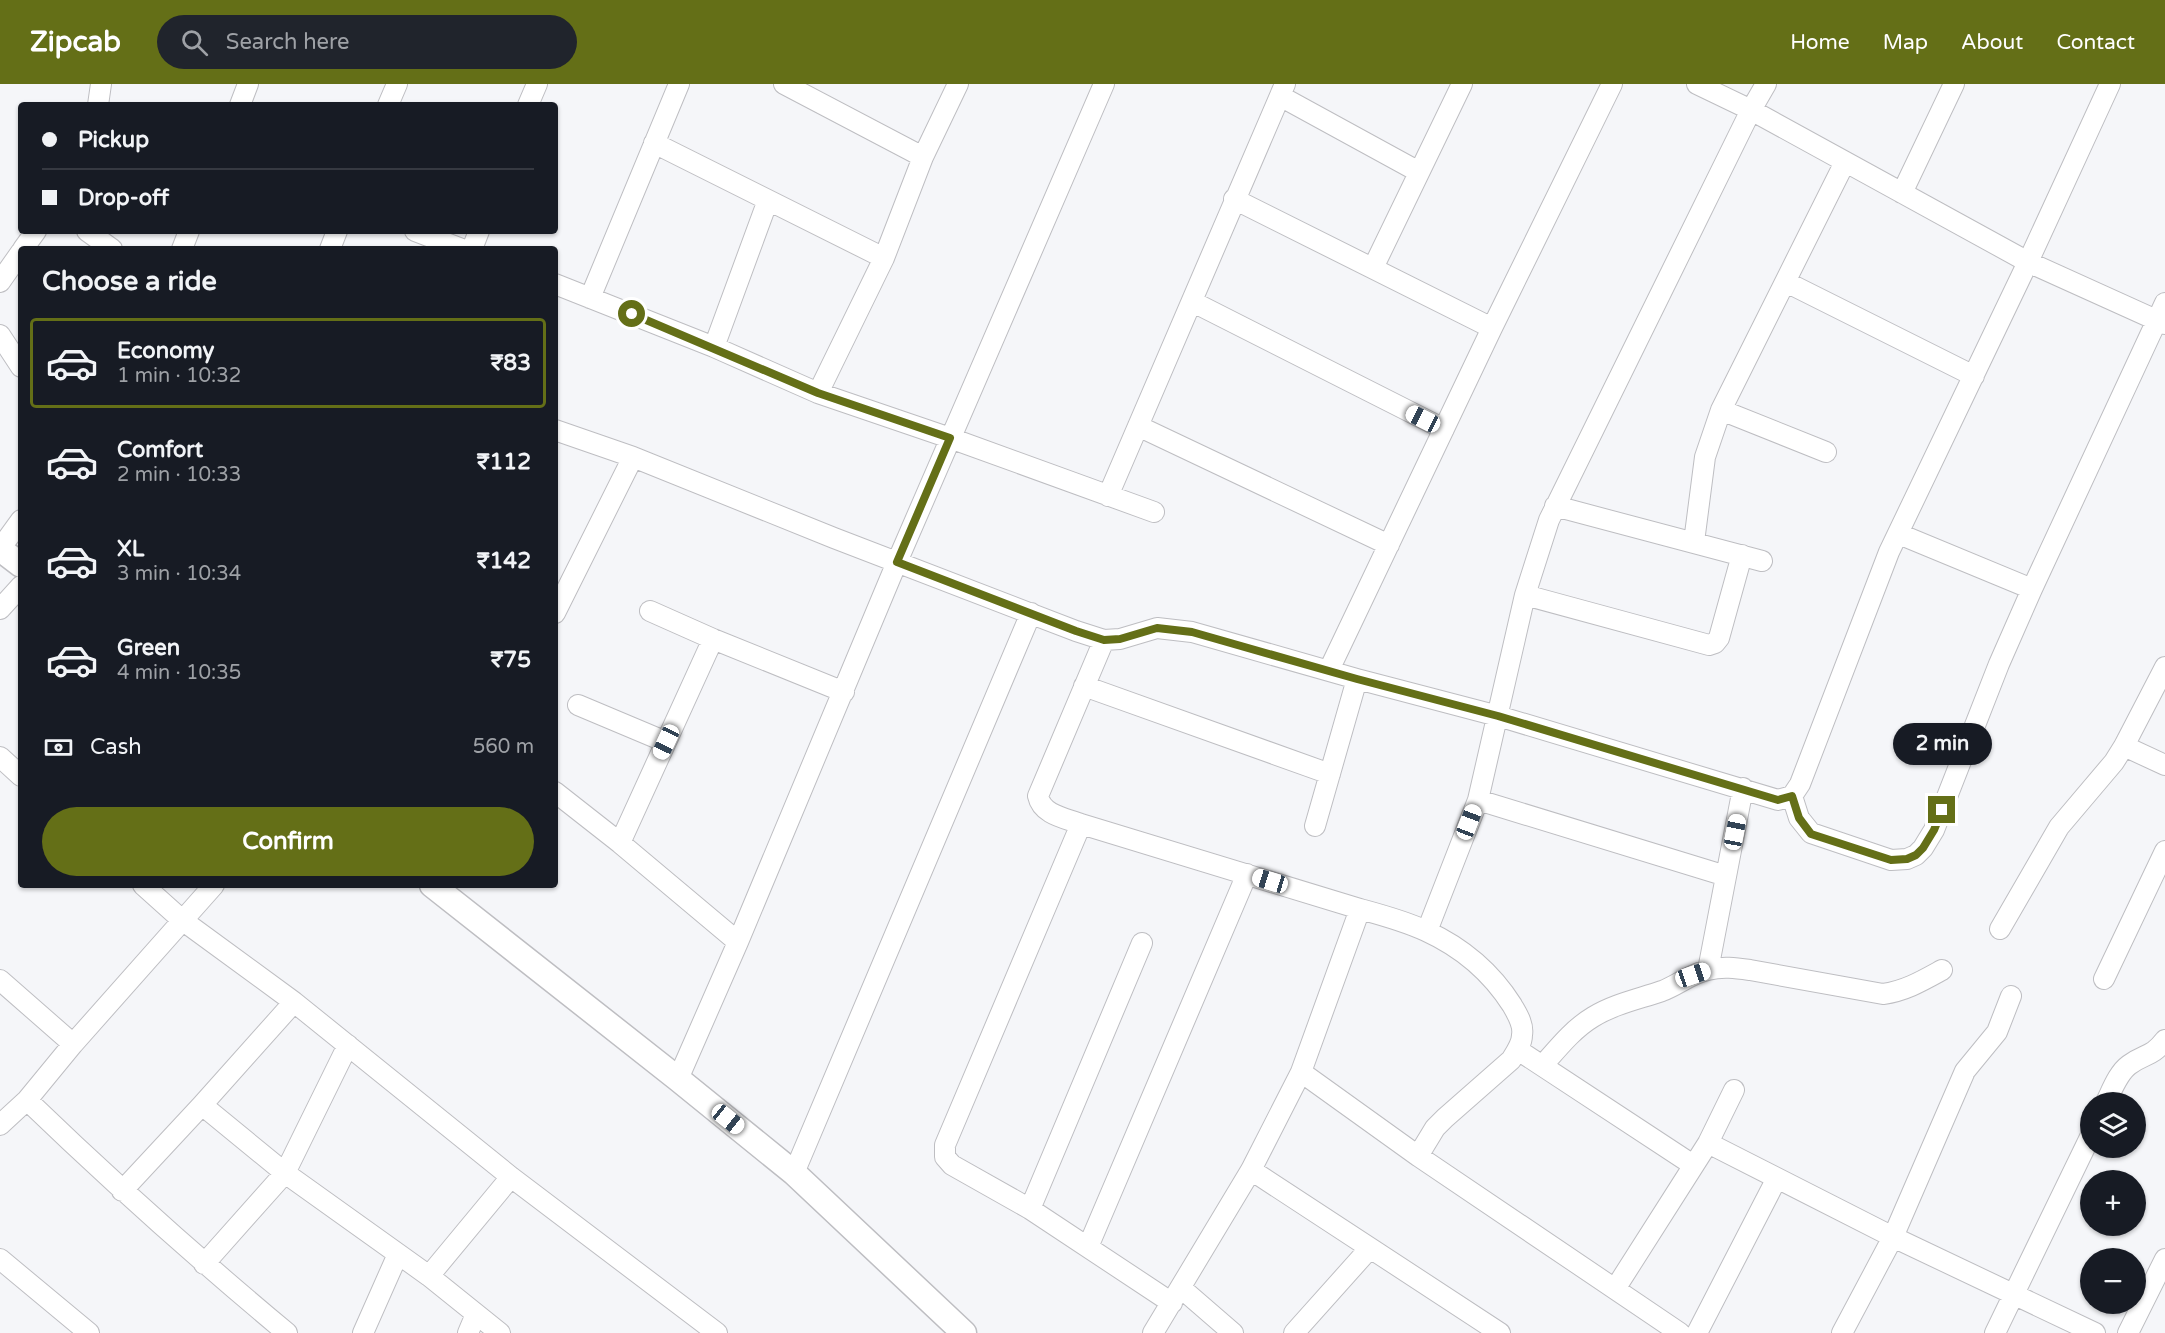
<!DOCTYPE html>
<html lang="en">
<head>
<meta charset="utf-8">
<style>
  :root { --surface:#171b24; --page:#20242c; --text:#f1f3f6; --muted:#9ea1a6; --line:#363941; --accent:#646f17 }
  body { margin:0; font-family:"Varela Round",sans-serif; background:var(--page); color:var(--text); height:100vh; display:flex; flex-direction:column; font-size:22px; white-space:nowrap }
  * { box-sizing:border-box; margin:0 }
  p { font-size:20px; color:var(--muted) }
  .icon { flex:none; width:33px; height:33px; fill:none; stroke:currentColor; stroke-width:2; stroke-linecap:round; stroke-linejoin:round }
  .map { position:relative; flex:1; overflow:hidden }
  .side { position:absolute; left:18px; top:162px; width:540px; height:642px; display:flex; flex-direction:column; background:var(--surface); border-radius:6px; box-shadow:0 2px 4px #0004 }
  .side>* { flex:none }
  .guide { position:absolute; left:18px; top:18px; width:540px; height:132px; border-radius:6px; box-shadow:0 2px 4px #0004; display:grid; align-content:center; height:132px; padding:0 24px; background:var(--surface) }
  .tools { position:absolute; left:2080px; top:1008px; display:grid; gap:12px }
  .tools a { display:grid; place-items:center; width:66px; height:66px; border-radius:50%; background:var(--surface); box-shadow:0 2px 4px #0004; font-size:30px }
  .end { position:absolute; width:27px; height:27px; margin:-14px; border:8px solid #646f17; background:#fff; box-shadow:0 0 0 3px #fff }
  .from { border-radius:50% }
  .bubble { position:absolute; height:42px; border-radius:21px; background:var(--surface); box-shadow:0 2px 4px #0004; font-size:20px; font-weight:700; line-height:42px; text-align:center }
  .car { position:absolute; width:18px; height:36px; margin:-18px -9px; border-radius:8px; box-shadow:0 0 4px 2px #0007; background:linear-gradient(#fff 24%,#345 0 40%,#fff 0 76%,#345 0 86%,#fff 0) }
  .guide b { display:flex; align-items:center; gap:21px; height:57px; font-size:22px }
  .guide b+b { border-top:2px solid var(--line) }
  .guide i { width:15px; height:15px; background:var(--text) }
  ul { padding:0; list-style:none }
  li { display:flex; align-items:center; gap:18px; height:90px; margin:0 12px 9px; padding:0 12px; border:3px solid transparent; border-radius:6px }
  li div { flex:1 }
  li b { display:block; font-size:22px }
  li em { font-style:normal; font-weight:700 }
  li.active { border-color:var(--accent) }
  li>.icon { width:54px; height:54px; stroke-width:1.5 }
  h2 { padding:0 24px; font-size:27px; line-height:72px }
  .pay { display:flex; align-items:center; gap:15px; height:66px; padding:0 24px; font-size:22px }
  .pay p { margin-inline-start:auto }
  .action { display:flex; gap:12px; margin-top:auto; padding:12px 24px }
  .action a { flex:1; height:69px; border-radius:36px; background:var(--accent); color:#fff; font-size:24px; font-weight:700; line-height:69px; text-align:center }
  header { display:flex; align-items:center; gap:36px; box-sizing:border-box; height:84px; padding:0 30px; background:var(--accent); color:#fff }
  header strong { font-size:28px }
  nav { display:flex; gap:33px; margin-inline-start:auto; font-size:21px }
  .search { width:420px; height:54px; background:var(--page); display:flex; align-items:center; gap:15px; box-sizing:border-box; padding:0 21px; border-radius:33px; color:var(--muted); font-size:22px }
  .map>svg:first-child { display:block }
</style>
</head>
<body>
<header>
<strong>Zipcab</strong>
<div class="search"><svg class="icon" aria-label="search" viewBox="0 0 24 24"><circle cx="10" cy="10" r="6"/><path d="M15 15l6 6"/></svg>Search here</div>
<nav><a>Home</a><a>Map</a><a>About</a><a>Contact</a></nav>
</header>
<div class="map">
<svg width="2165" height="1249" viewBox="0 0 2165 1249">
  <rect width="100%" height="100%" fill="#f5f6f9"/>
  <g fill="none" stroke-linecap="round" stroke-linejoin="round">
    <g stroke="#bebec2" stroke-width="22">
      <path id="minor" d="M784 0 923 73
        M1697 0 1751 26 2028 178 2165 240
        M1280 12 1419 88
        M98 21 101 0
        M240 21 248 0
        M388 21 397 0
        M528 21 537 0
        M654 59 884 174
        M1902 109 1954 0
        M1234 115 1492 244
        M87 147 112 165
        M415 147 462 165
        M23 165 36 147
        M182 165 189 147
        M330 165 337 147
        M472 165 479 147
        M1373 184 1462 0
        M0 198 21 168
        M1786 198 1974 292
        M555 200 714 263 818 309 950 354 1154 428
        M590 214 679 0
        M1193 218 1444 345
        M0 251 21 283
        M714 263 768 116
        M818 309 884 174 923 73 958 0
        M1721 326 1826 368
        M1138 342 1389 461
        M555 346 633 373 834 454 1076 547 1104 556 1120 555 1157 544 1192 548 1357 595 1498 632 1778 716 1792 712 1800 700 1889 468 2028 178 2110 0
        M1108 412 1285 0
        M1555 422 1762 477
        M1899 450 2032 505
        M1694 458 1705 373 1721 326 1845 78
        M0 465 21 436
        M1525 511 1709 561 1715 559 1719 554 1742 471
        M0 525 21 502
        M650 527 713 555
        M555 529 633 373
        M1104 556 1038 712C1042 731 1065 734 1081 740L1360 825 1301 988 1251 1086 1153 1249
        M1329 586 1492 244 1612 0
        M1084 602 1330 690
        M578 621 666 658
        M2124 662 2165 681
        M0 673 21 692
        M555 708 620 759 738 858
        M1792 712 1799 734 1811 749 1891 776 1907 775 1916 771 1923 764 1934 746 1999 580 2032 505 2165 219
        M1478 716 1726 792
        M1081 740 945 1061V1073L952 1081 1030 1125 1172 1219
        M1315 742 1357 595
        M620 759 713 555 844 608
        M143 801 182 836 294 918 511 1093 717 1249
        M1360 825C1382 831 1405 837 1426 847 1461 863 1491 888 1512 921 1517 930 1524 940 1522 951 1522 960 1516 968 1511 976L1445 1034 1435 1044 1418 1072
        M2000 845 2059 743 2114 678 2124 662 2165 583
        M1427 847 1478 716 1525 511 1549 436 1751 26 1766 0
        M1708 886 1743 704
        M2104 895 2165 767
        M0 896 73 960
        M1518 966 1693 1081
        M1543 981C1558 964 1573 945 1593 933 1614 920 1639 915 1662 907 1678 901 1692 889 1708 886 1722 882 1736 884 1750 886L1883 910C1905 907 1922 897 1942 886
        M1301 988 1418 1072 1680 1249
        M678 995 738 858 897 478 1104 0
        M27 1016C111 1097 197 1174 287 1249
        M2106 1018C2112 1006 2118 989 2129 981 2145 969 2151 974 2165 956
        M202 1021 285 1089 429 1192 500 1249
        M0 1041 27 1016 73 960 214 801
        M1708 1059 1893 1153 2095 1249
        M1251 1086 1500 1249
        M794 1089 1031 529
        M122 1107 202 1021 294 918
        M1030 1125 1142 859
        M1088 1163 1247 790
        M0 1175 89 1249
        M204 1180 285 1089 348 961
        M429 1192 511 1093
        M1181 1204 1233 1249
        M1615 1205 1708 1059 1734 1006
        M363 1249 398 1170
        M468 1249 476 1230
        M1294 1249 1370 1164
        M1697 1249 1777 1094
        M1842 1249 1893 1153 1965 987 1997 948 2011 912
        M1995 1249 2091 1051
        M2128 1249 2165 1175"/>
    </g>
    <g stroke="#bebec2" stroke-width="27">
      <path id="tertiary" d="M0 465 21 481
        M432 801 678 995 794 1089 964 1249"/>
    </g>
    <use href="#minor" stroke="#fff" stroke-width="20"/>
    <use href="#tertiary" stroke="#fff" stroke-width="24"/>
  </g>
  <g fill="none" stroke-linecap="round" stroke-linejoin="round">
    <path stroke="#646f17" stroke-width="8" d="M632 230 818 309 950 354 897 478 1076 547 1104 556 1120 555 1157 544 1192 548 1357 595 1498 632 1778 716 1792 712 1799 734 1811 750 1891 776 1907 775 1916 771 1923 764 1934 746 1942 726"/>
  </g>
</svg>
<div class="tools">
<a><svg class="icon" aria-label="layers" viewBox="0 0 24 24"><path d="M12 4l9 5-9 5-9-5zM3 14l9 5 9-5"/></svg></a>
<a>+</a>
<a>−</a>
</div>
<i class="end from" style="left:632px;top:230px"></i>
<i class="end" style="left:1942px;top:726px"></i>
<div class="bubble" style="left:1893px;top:639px;width:99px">2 min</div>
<i class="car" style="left:1423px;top:335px;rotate:297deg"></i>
<i class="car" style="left:666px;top:658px;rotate:205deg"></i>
<i class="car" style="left:1469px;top:738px;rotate:21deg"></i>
<i class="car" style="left:1735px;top:748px;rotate:11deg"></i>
<i class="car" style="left:1270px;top:797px;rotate:287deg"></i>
<i class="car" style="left:1693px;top:891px;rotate:71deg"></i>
<i class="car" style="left:728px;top:1035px;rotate:129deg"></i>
<div class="guide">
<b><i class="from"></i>Pickup</b>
<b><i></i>Drop-off</b>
</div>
<section class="side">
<h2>Choose a ride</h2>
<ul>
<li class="active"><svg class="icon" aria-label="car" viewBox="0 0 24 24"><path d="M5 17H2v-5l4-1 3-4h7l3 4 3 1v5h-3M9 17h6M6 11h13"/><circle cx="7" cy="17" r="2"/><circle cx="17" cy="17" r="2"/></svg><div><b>Economy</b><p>1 min · 10:32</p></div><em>₹83</em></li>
<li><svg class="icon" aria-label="car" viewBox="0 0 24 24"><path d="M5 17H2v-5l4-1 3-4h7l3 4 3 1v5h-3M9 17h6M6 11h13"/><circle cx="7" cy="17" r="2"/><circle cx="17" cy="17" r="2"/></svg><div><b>Comfort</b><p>2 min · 10:33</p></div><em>₹112</em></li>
<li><svg class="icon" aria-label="car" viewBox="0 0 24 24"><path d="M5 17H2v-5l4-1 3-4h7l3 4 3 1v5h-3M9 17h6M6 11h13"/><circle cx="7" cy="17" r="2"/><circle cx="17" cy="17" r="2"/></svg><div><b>XL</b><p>3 min · 10:34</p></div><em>₹142</em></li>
<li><svg class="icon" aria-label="car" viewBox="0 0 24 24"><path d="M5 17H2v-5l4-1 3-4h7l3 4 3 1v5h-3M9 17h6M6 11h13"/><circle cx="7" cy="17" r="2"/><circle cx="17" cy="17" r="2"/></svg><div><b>Green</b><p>4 min · 10:35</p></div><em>₹75</em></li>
</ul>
<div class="pay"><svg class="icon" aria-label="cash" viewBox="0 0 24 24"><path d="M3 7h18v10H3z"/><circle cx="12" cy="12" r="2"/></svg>Cash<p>560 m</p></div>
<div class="action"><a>Confirm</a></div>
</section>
</div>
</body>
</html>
